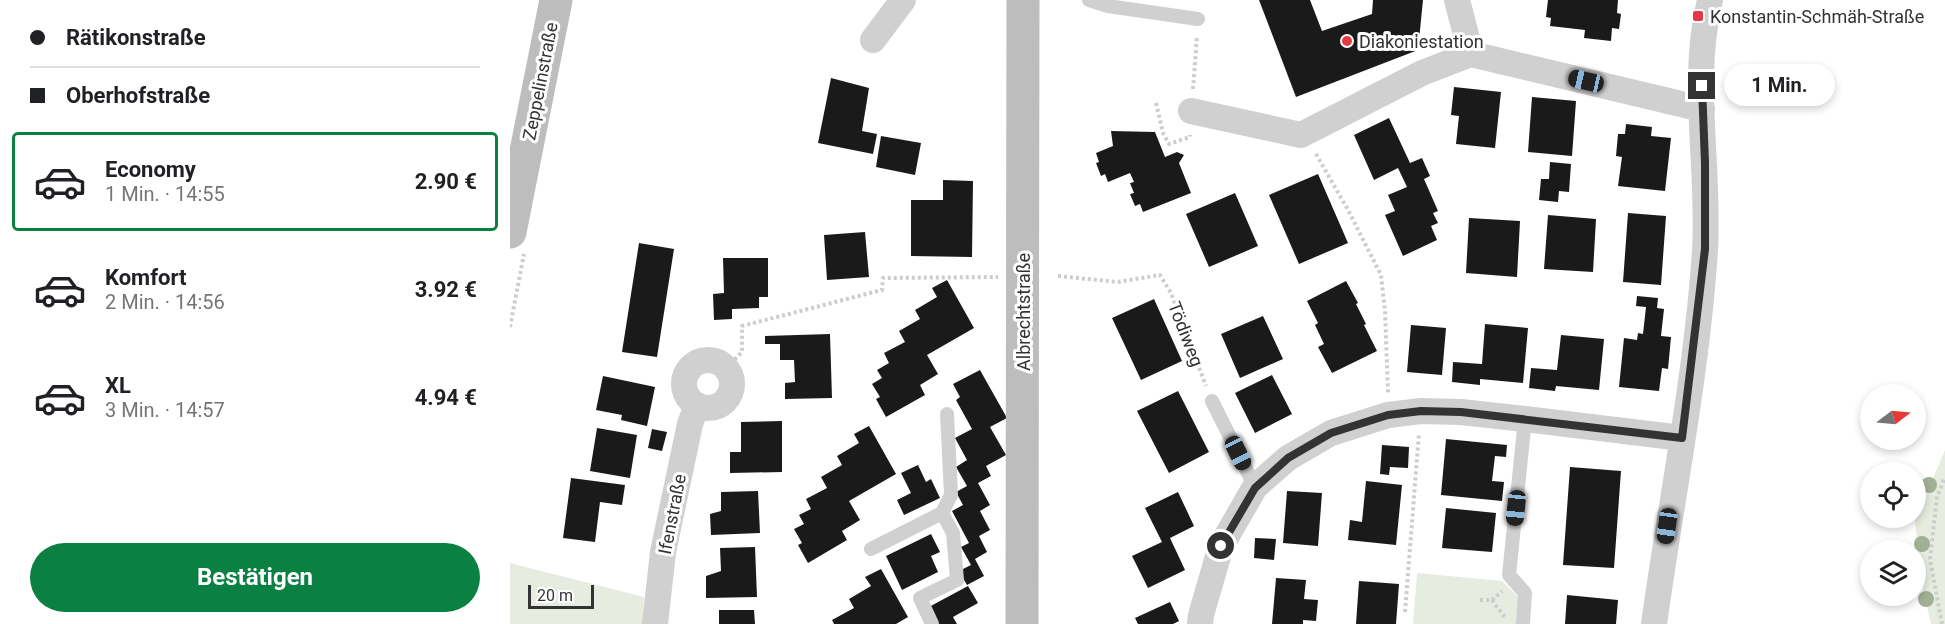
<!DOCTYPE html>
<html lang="de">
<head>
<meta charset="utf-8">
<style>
  :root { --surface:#fff; --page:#f6f6f6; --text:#202124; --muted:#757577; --line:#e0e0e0; --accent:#0b8043 }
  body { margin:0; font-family:Roboto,sans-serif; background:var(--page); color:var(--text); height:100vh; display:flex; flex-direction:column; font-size:22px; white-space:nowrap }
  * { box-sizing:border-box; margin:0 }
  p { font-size:20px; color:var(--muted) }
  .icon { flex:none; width:33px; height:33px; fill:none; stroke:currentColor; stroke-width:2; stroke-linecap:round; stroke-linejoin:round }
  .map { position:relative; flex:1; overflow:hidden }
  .sheet { display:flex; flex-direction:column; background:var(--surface); width:510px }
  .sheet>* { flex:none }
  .guide { display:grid; align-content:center; height:132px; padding:0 30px; background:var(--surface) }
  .needle { width:39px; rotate:74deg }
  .tools { position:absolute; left:1350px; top:384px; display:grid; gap:12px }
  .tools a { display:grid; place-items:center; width:66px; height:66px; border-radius:50%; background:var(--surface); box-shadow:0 3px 9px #0003; font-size:30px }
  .scale { position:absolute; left:18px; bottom:15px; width:66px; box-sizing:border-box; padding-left:6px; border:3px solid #333; border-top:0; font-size:16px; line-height:21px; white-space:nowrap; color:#333; -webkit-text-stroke:4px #fff; paint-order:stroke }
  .end { position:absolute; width:27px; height:27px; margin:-14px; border:8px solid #333; background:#fff; box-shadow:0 0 0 3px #fff }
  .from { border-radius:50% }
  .bubble { position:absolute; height:42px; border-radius:21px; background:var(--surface); box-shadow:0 3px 9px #0003; font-size:20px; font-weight:700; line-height:42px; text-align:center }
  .car { position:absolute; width:18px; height:36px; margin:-18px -9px; border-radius:8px; box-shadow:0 0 4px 2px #0007; background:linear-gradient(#222 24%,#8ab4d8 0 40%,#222 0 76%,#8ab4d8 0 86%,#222 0) }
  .guide b { display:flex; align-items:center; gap:21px; height:57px; font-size:22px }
  .guide b+b { border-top:2px solid var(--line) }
  .guide i { width:15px; height:15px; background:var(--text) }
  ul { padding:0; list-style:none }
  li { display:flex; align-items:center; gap:18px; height:99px; margin:0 12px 9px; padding:0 18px; border:3px solid transparent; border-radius:6px }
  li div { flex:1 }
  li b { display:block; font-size:22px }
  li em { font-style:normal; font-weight:700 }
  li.current { border-color:var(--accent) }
  li>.icon { width:54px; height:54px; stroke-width:1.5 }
  .action { display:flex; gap:12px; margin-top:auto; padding:12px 30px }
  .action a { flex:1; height:69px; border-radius:36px; background:var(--accent); color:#fff; font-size:24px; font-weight:700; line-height:69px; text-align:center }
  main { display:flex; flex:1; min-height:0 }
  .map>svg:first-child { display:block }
</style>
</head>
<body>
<main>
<section class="sheet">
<div class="guide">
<b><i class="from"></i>Rätikonstraße</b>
<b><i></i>Oberhofstraße</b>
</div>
<ul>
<li class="current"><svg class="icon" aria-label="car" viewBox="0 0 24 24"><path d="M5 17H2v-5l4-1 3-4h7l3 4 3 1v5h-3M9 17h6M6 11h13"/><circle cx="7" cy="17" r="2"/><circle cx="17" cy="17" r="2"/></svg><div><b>Economy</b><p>1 Min. · 14:55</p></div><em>2.90 €</em></li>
<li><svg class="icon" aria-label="car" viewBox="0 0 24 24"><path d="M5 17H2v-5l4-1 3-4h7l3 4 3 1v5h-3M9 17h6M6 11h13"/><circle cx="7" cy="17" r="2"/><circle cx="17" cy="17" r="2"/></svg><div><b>Komfort</b><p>2 Min. · 14:56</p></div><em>3.92 €</em></li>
<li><svg class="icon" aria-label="car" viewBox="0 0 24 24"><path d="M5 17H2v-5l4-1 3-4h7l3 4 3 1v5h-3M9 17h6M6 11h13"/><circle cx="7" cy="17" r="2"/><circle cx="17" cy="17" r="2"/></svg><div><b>XL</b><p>3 Min. · 14:57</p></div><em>4.94 €</em></li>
</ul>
<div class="action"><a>Bestätigen</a></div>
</section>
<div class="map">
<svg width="1435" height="624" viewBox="0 0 1435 624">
  <rect width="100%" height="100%" fill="#fff"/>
  <path fill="#e6ecdf" d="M1435 450V624H1421L1413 589 1405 521Z
    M0 563 134 597 133 624H0Z
    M907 573 992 581 1008 597 1006 624H903Z"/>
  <path fill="#1a1a1a" d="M749 0H800L812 31 862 14 863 0H913L908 50 786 97Z
    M1038 0H1108L1107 13 1111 14 1109 29 1102 28 1101 41 1074 38 1075 30 1040 26 1041 18 1036 17Z
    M321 78 359 88 352 131 367 134 363 154 308 143Z
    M944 87 991 92 985 148 946 144 949 116 941 115Z
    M1022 97 1066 101 1062 156 1018 152Z
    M879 118 900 163 912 158 920 176 914 179 928 211 923 213 928 223 921 226 927 240 893 256 875 215 885 211 878 195 897 187 888 168 864 180 844 135Z
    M1116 124 1142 127 1141 136 1161 138 1155 191 1108 186 1112 157 1106 156 1108 134H1115Z
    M601 131 645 132 655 157 667 152 674 155 669 163 681 193 633 212 630 204 625 206 620 194 624 193 620 183 624 182 620 173 598 182 595 174 591 176 586 163 589 162 586 153 603 146Z
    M371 136 411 143 405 175 366 167Z
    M1040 162 1061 164 1059 192 1049 191 1048 202 1029 200 1031 179H1039Z
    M808 174 838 243 789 264 759 195Z
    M433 180 463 181 462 257 401 256V200H433Z
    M725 193 748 246 699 267 676 214Z
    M1118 213 1156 216 1151 285 1113 282Z
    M1038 215 1086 219 1083 272 1034 269Z
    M959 218 1010 221 1007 277 956 273Z
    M355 232 359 277 317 280 314 235Z
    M129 243 164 249 147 357 112 352Z
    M213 258H258V297H249V308L222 309V319L204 320 203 294 214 293Z
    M437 280 464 328 417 355 428 374 410 385 415 395 376 417 366 399 370 397 362 384 372 378 367 370 379 363 374 353 395 342 389 331 410 319 405 310 427 297 422 288Z
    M836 281 848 303 846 304 856 324 854 325 867 351 822 373 808 347 814 344 805 325 808 323 797 301Z
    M1127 296 1148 298 1147 308 1154 309 1151 336 1161 337 1158 369 1152 368 1149 391 1109 387 1114 338 1127 340 1128 333 1133 334 1136 307 1126 306Z
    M644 299 672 361 631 380 602 318Z
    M753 316 773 359 730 378 711 334Z
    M975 324 1018 328 1013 383 970 379V385L942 382 943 362 972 364Z
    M901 325 936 328 932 375 897 372Z
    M320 334 322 398 275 399V383L285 382 284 360H270V344H255V336Z
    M1051 335 1094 339 1089 390 1046 386 1045 391 1019 388 1021 368 1047 370Z
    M470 370 497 418 480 427 496 455 476 466 481 476 468 483 480 505 470 511 480 530 469 536 477 552 465 559 474 576 457 585 449 571 461 565 451 547 459 543 442 511 453 505 446 492 457 486 446 467 457 460 445 438 462 429 446 400 450 397 443 384Z
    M762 375 782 414 745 433 725 393Z
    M93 376 145 387 137 426 111 420 112 415 86 410Z
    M668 391 699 452 659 473 627 411Z
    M272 421V472L220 473V452H231V422Z
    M359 426 386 474 339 501 350 520 332 531 337 540 298 563 288 545 292 543 284 529 294 524 289 515 301 509 296 499 317 488 311 477 332 465 327 456 349 443 344 434Z
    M87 428 127 435 120 478 80 471Z
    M142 429 157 432 152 451 138 448Z
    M936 439 997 445 996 457 985 456 982 481 994 482 992 501 931 495Z
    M872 445 899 447 898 468 880 467 879 475 870 474Z
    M408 465 416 482 421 479 430 498 394 515 387 500 401 493 391 473Z
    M1060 467 1111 471 1104 568 1053 565Z
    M61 478 115 485 112 505 90 502 85 542 53 538Z
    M856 481 892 485 886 545 838 540 840 520 852 522Z
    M248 491 250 533 201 535 200 514 211 511V492Z
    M777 491 812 493 808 546 773 543Z
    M668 492 684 526 660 538 675 570 638 588 622 556 652 542 635 508Z
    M936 508 986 513 982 552 932 548Z
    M421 534 430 552 421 556 428 572 392 590 376 556Z
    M745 538 766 539 764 560 744 558Z
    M245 547 247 597 196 598V576L211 571 210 548Z
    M371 569 398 617 386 624H324L322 620 344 608 339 599 361 586 355 577Z
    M766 578 796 580 794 599 808 600 806 621 793 620V624H762Z
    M849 581 889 584 886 624H846Z
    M458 586 468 603 443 617 447 624H426L417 608Z
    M1057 595 1108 600 1106 624H1055Z
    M660 602 669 621 663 624H628L625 618Z
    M209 610H244L245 624H209Z"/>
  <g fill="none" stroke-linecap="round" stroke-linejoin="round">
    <path stroke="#cdcdcd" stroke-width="4" stroke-dasharray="3 3" stroke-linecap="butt" d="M683 89 687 36
      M646 103 653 133 659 144 680 137V135
      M806 154 838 210 871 275 875 311 878 393
      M548 276 608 282 650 275 661 293 696 386
      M0 327 14 254
      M216 368 232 352V326L372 290 373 278 488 277
      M970 600H982L992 591
      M982 600 996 619
      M895 612 909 433
      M1432 624 1420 559 1427 497 1435 477"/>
    <path stroke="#d0d0d0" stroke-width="14" d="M579 0 598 6 688 19
      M702 401 745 487
      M432 513 441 495 437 414
      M361 549 432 513 443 533 447 580 410 598 422 624
      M1013 624 1015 593 999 575 1015 419"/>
    <path stroke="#d0d0d0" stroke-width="26" d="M947 0 961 54
      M363 40 393 0
      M681 111 791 135 912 73 961 54 1192 109
      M174 384a24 24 0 1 1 48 0a24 24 0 1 1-48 0Z
      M145 624 153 552 180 424 187 405
      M690 624 691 615 711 546 745 487 778 458 821 433 878 415 911 411 951 412 1015 419 1172 438
      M1144 624C1161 501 1187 374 1195 250 1200 167 1180 81 1200 0"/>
    <path stroke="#bdbdbd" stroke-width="33" d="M0 232 46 0
      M512 624 513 0"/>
  </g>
  <g fill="#a2b095">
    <circle cx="1419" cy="485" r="8"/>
    <circle cx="1412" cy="544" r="8"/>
    <circle cx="1416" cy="599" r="8"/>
  </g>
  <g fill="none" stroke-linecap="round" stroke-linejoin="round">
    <path stroke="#333" stroke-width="8" d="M711 546 745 488 778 458 821 433 878 415 911 411 951 412 1172 438 1195 249V163L1192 86"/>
  </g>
  <g fill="#e63946" stroke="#fff" stroke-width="2">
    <rect x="1182" y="10" width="12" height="12" rx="3"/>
    <circle cx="837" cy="41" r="6"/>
  </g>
  <g text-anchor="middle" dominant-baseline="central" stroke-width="6" stroke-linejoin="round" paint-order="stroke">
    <g font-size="18" fill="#333" stroke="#fff" text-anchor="start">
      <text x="1200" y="16">Konstantin-Schmäh-Straße</text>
      <text x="849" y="41">Diakoniestation</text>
    </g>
    <g font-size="18" fill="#333" stroke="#fff">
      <text transform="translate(30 81) rotate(-79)">Zeppelinstraße</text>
      <text transform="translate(513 312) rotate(-90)">Albrechtstraße</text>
      <text transform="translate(676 334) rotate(69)">Tödiweg</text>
      <text transform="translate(162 514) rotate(-79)">Ifenstraße</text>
    </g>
  </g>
</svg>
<div class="tools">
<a><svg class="needle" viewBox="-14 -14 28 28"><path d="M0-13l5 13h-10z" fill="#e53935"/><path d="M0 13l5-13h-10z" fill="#757577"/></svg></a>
<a><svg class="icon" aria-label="locate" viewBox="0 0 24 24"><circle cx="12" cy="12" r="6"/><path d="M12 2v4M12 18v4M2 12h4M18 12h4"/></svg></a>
<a><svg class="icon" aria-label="layers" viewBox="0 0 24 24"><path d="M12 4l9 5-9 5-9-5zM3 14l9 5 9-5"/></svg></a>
</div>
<div class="scale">20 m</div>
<i class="end from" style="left:711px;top:546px"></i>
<i class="end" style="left:1192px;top:86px"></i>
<div class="bubble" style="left:1214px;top:64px;width:111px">1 Min.</div>
<i class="car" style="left:1076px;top:81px;rotate:283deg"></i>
<i class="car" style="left:728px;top:453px;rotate:154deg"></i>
<i class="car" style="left:1006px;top:508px;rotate:186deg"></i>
<i class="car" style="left:1157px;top:526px;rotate:188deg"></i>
</div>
</main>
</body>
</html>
